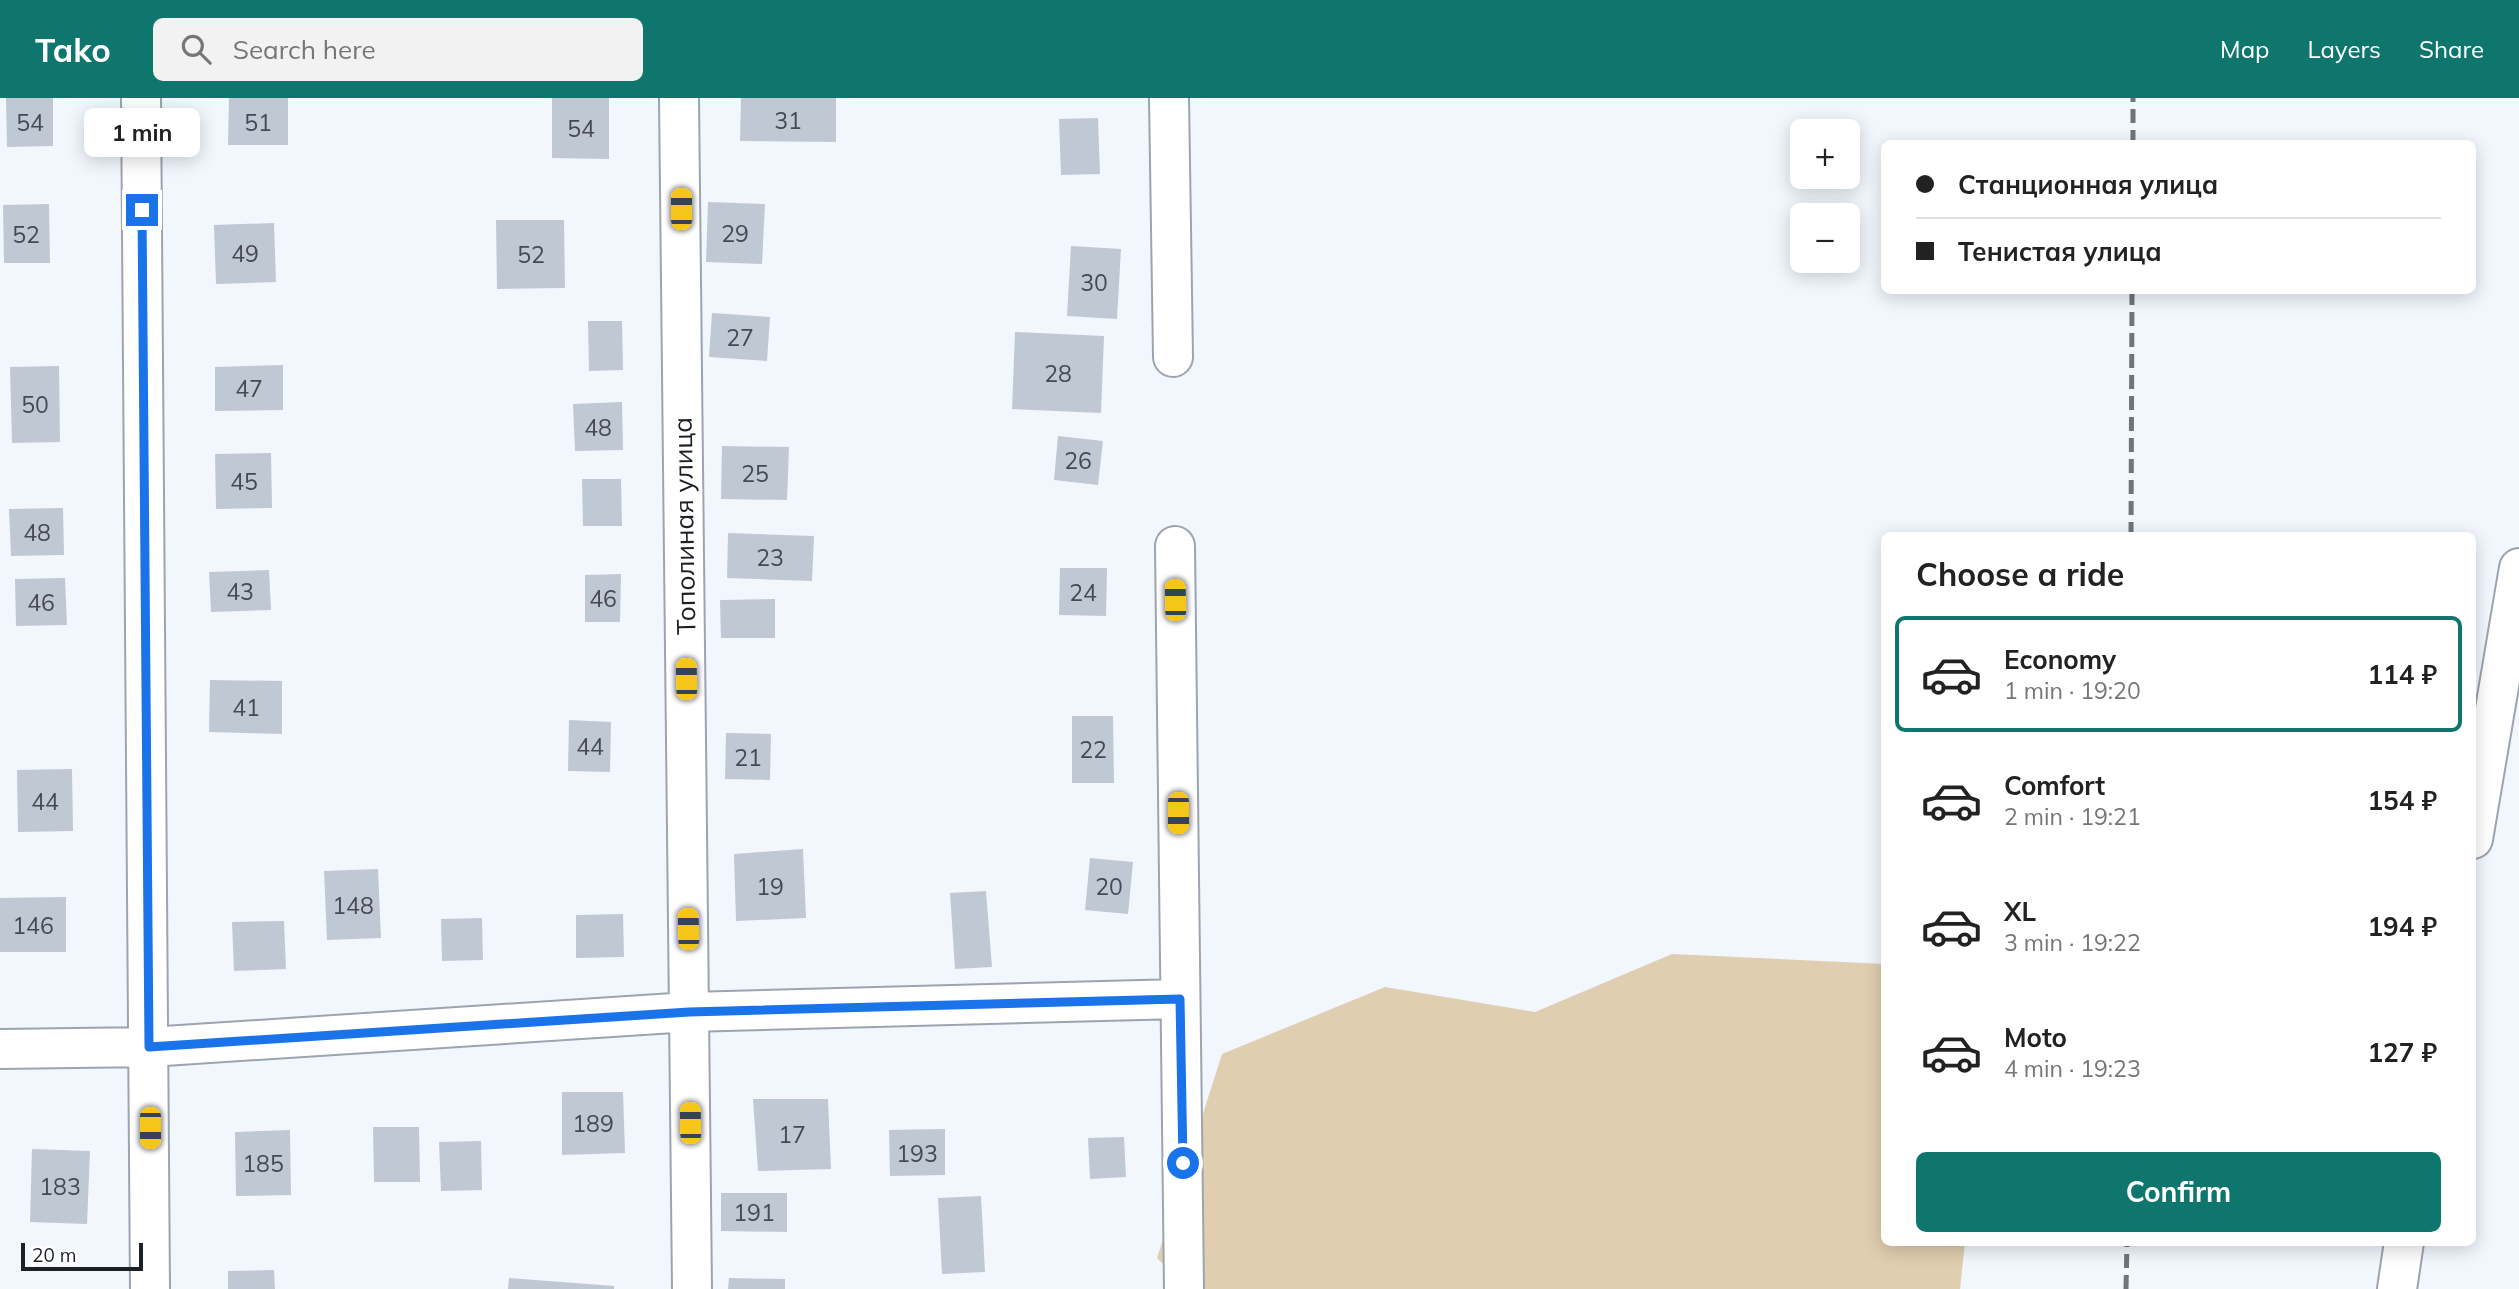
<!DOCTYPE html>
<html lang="en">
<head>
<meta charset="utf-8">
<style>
  :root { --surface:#fff; --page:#f2f2f2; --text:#222; --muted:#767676; --line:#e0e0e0; --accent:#0f766e }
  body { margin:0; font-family:Mulish,sans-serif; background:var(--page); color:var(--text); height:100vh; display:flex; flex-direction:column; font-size:26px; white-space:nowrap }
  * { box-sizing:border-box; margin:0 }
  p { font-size:23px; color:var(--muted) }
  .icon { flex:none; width:38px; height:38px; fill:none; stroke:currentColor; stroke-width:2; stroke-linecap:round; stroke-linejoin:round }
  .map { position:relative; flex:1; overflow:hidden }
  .details { position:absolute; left:1881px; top:434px; width:595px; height:714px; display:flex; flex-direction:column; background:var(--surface); border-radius:10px; box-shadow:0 4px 18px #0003 }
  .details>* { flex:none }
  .banner { position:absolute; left:1881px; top:42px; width:595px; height:154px; border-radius:10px; box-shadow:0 4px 18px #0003; display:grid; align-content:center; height:154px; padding:0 35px; background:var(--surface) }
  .fabs { position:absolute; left:1790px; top:21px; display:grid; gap:14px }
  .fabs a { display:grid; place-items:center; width:70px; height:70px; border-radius:10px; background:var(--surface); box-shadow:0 4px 18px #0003; font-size:35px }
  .scale { position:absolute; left:21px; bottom:18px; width:122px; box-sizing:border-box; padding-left:7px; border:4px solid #1d2024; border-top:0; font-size:19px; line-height:24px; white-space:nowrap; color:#1d2024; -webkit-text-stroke:5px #fff; paint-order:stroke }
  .end { position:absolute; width:32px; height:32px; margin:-16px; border:9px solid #1a73e8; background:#fff; box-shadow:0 0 0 4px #fff }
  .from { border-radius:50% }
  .bubble { position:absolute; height:49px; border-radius:10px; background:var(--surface); box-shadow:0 4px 18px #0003; font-size:23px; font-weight:700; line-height:49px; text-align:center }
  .car { position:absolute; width:21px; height:42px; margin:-21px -10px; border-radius:9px; box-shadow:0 0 5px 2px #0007; background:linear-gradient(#f5c518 24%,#345 0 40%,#f5c518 0 76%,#345 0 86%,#f5c518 0) }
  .banner b { display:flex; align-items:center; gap:24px; height:66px; font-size:26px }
  .banner b+b { border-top:2px solid var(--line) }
  .banner i { width:18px; height:18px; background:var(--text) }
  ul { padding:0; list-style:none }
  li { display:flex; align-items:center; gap:21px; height:116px; margin:0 14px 10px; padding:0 21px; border:4px solid transparent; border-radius:10px }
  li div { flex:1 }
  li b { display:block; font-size:26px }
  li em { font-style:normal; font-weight:700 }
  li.current { border-color:var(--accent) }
  li>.icon { width:63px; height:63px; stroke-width:1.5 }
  h2 { padding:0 35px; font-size:32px; line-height:84px }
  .button { display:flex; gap:14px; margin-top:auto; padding:14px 35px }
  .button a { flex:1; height:80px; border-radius:10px; background:var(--accent); color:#fff; font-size:28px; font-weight:700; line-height:80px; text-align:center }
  header { display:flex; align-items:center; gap:42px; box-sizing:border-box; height:98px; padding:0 35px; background:var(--accent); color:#fff }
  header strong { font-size:33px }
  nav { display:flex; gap:38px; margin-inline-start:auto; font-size:24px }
  .search { width:490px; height:63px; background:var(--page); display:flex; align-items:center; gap:18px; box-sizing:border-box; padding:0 24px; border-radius:10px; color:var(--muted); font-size:26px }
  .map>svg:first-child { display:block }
</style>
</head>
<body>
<header>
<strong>Tako</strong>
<div class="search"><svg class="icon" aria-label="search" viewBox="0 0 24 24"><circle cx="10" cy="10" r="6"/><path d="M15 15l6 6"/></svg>Search here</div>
<nav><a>Map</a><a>Layers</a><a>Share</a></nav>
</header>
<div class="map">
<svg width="2519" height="1191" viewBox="0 0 2519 1191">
  <rect width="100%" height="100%" fill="#f2f7fe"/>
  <path fill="#e0ceb1" d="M1672 856 1885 866V1144L1965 1145 1960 1191H1188L1157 1160 1222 956 1385 889 1535 914Z"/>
  <path fill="#c0c8d4" d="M6 0H53V48L7 49Z
    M229 0H288V47H228Z
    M552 0H609V61L552 60Z
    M741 0H836V44L740 43Z
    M1098 20 1100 76 1061 77 1059 21Z
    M708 104 765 106 762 166 706 164Z
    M49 106 50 165H4L3 107Z
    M496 122H564L565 190 497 191Z
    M274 125 276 184 216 186 214 127Z
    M1071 148 1121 151 1117 221 1067 218Z
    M712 215 770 219 767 263 709 259Z
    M588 223H622L623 272 589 273Z
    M1015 234 1104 238 1101 315 1012 311Z
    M283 267V312L215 313V269Z
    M59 268 60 344 12 345 10 269Z
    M622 304 623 352 575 353 573 306Z
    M1058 338 1103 343 1098 387 1054 382Z
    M722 348 789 349 787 402 721 401Z
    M271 355 272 410 216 411 215 356Z
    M582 381H621L622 428H583Z
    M63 410 64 457 11 458 9 411Z
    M728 435 814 438 812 483 727 480Z
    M1060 470H1107L1106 518 1059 517Z
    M269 472 271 512 211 514 209 474Z
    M621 476 620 524H585V477Z
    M65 480 67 527 16 528 15 481Z
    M775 501V540H721L720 502Z
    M210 582 282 583V636L209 634Z
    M1072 618H1113L1114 685H1072Z
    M569 622 611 624 610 674 568 673Z
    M726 635 771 636 770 682 725 681Z
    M72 671 73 733 18 734 17 672Z
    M803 751 806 820 736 823 734 756Z
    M1090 760 1133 764 1128 816 1085 812Z
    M378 771 381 840 327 842 324 773Z
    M986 793 992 869 955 871 950 795Z
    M66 799V854H0V800Z
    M623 816 624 859 576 860V817Z
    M482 820 483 862 442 863 441 821Z
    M284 823 286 871 234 873 232 824Z
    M562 994H623L625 1055 562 1057Z
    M753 1001H828L831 1071 758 1073Z
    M373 1029H419L420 1084H374Z
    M945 1031V1077L890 1078 889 1032Z
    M290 1032 291 1097 236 1098 235 1034Z
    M1124 1039 1126 1079 1090 1081 1088 1040Z
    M481 1043 482 1092 441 1093 439 1044Z
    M32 1051 90 1053 87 1126 30 1124Z
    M721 1095H787V1134L721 1133Z
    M981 1098 985 1174 942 1176 938 1100Z
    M274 1172 275 1191H228V1173Z
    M509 1180 614 1188V1191H508Z
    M729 1180 785 1181V1191H728Z"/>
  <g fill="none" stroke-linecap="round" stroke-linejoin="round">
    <g stroke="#9ca4af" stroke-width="42">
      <path id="minor" d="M141 0 150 1191
        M679 0 692 1191
        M1169 0 1173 259
        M1175 448 1184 1191
        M2473 741 2519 470
        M0 951 149 949 689 914 1180 901
        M2397 1191 2404 1144"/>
    </g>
    <use href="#minor" stroke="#fff" stroke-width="38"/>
    <path stroke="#71757a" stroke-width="5" stroke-dasharray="14 7" stroke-linecap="butt" d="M2133 46V0
      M2131 438 2132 192
      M2126 1191 2127 1144"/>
  </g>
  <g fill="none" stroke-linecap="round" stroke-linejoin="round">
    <path stroke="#1a73e8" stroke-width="9" d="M142 112 149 949 689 914 1180 901 1183 1065"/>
  </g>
  <g text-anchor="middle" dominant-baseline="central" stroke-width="7" stroke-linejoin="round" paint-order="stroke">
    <g font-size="23" fill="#464a50">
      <text x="788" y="22">31</text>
      <text x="30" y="24">54</text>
      <text x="258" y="24">51</text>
      <text x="581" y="30">54</text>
      <text x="735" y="135">29</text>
      <text x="26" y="136">52</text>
      <text x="245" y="155">49</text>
      <text x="531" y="156">52</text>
      <text x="1094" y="184">30</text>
      <text x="740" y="239">27</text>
      <text x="1058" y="275">28</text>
      <text x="249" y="290">47</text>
      <text x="35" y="306">50</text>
      <text x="598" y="329">48</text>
      <text x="1078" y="362">26</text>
      <text x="755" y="375">25</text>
      <text x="244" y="383">45</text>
      <text x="37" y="434">48</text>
      <text x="770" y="459">23</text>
      <text x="240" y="493">43</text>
      <text x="1083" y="494">24</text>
      <text x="603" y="500">46</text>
      <text x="41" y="504">46</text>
      <text x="246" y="609">41</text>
      <text x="590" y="648">44</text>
      <text x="1093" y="651">22</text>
      <text x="748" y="659">21</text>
      <text x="45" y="703">44</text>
      <text x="770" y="788">19</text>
      <text x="1109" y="788">20</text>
      <text x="353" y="807">148</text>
      <text x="33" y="827">146</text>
      <text x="593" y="1025">189</text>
      <text x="792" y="1036">17</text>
      <text x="917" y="1055">193</text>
      <text x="263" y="1065">185</text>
      <text x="60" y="1088">183</text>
      <text x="754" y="1114">191</text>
    </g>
    <g font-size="26" fill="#1d2024" stroke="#fff">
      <text transform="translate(684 428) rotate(-91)">Тополиная улица</text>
    </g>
  </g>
</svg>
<div class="fabs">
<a>+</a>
<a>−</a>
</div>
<div class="scale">20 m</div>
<i class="end from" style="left:1183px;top:1065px"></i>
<i class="end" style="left:142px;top:112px"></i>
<div class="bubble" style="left:84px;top:10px;width:116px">1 min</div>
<i class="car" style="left:681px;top:111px;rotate:0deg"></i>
<i class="car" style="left:1175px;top:502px;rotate:359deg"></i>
<i class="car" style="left:686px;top:581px;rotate:359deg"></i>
<i class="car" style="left:1178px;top:715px;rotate:180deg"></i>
<i class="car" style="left:688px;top:831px;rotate:359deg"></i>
<i class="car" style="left:690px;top:1025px;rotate:359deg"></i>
<i class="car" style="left:150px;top:1030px;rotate:180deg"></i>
<div class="banner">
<b><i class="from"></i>Станционная улица</b>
<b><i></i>Тенистая улица</b>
</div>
<section class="details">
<h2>Choose a ride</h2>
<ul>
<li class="current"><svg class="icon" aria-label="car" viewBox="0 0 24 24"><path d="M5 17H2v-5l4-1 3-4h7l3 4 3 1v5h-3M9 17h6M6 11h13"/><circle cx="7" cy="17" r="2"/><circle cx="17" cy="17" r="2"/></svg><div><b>Economy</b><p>1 min · 19:20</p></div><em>114 ₽</em></li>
<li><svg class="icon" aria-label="car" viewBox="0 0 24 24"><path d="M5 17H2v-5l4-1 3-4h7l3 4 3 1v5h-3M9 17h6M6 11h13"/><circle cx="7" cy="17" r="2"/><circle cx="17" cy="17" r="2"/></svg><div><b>Comfort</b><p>2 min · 19:21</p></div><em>154 ₽</em></li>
<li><svg class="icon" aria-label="car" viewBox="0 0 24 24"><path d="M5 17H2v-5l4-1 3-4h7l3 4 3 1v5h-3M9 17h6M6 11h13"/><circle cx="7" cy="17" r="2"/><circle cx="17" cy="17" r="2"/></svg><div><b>XL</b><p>3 min · 19:22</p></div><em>194 ₽</em></li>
<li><svg class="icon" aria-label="car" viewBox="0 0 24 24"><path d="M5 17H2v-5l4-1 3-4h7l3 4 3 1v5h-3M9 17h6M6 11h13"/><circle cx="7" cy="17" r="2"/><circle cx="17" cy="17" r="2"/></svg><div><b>Moto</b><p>4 min · 19:23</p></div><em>127 ₽</em></li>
</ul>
<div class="button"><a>Confirm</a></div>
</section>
</div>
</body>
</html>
